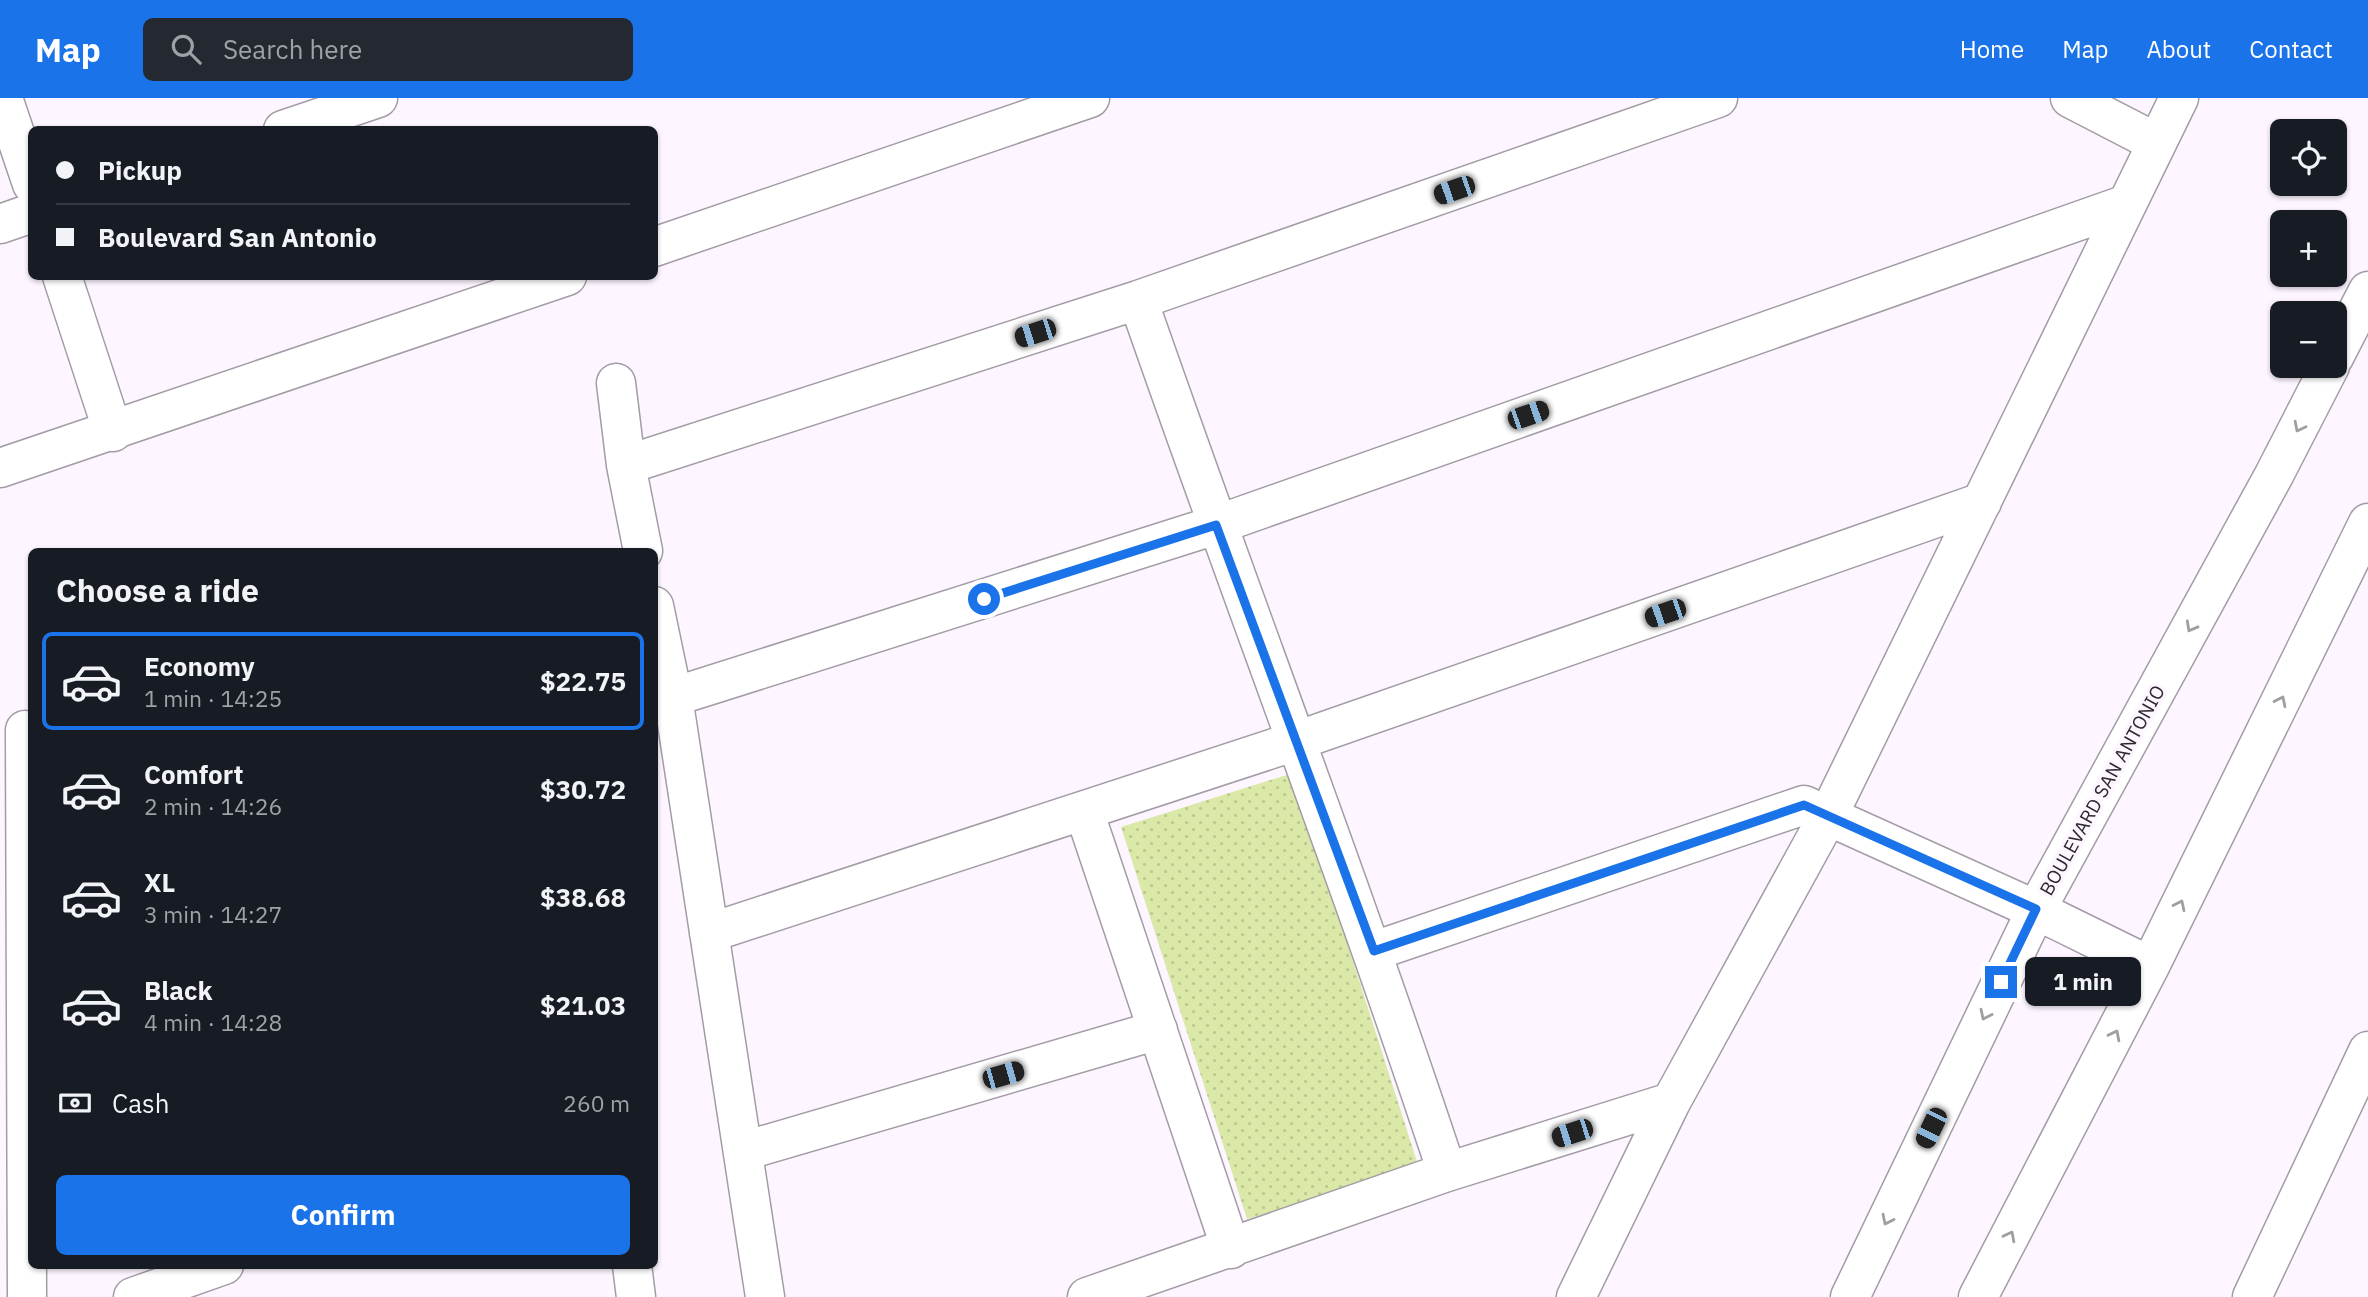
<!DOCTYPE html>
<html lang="en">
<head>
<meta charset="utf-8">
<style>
  :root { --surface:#171b24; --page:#242831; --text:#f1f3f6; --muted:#9ea1a6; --line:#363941; --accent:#1a73e8 }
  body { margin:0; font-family:"IBM Plex Sans",sans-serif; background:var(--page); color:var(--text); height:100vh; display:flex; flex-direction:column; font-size:26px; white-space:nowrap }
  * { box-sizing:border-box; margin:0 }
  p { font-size:23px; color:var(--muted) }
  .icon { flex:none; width:38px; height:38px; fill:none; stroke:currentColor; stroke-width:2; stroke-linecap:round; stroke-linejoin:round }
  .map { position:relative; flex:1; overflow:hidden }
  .side { position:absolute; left:28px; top:450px; width:630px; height:721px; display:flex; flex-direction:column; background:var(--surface); border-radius:10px; box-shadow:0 2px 5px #0004 }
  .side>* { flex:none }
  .top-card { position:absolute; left:28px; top:28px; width:630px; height:154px; border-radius:10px; box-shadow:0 2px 5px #0004; display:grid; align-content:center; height:154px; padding:0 28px; background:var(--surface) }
  .controls { position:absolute; left:2270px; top:21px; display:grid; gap:14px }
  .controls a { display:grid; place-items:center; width:77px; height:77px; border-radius:10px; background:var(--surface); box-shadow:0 2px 5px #0004; font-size:35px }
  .end { position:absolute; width:32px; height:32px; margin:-16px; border:9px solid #1a73e8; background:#fff; box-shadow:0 0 0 4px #fff }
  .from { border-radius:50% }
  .bubble { position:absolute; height:49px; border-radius:10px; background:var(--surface); box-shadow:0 2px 5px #0004; font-size:23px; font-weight:700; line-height:49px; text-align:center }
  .car { position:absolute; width:21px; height:42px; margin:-21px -10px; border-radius:9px; box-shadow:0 0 5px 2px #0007; background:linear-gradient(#222 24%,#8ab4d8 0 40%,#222 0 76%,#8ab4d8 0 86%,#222 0) }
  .top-card b { display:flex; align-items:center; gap:24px; height:66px; font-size:26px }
  .top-card b+b { border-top:2px solid var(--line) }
  .top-card i { width:18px; height:18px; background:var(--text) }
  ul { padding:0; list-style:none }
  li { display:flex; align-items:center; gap:21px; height:98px; margin:0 14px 10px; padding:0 14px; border:4px solid transparent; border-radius:10px }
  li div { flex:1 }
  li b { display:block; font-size:26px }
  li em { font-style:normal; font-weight:700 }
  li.current { border-color:var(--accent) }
  li>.icon { width:63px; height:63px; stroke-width:1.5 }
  h2 { padding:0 28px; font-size:32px; line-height:84px }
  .pay { display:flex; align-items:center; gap:18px; height:77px; padding:0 28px; font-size:26px }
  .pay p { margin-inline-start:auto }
  .action { display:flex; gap:14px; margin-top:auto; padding:14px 28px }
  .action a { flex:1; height:80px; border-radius:10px; background:var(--accent); color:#fff; font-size:28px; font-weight:700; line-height:80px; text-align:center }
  header { display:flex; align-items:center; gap:42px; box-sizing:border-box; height:98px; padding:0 35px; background:var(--accent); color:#fff }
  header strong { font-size:33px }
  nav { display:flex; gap:38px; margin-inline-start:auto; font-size:24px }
  .search { width:490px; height:63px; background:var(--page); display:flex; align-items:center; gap:18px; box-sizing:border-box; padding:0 24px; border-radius:10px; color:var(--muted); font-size:26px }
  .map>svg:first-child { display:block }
</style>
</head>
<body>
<header>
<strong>Map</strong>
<div class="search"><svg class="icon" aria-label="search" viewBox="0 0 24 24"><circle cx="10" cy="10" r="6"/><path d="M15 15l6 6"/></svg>Search here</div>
<nav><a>Home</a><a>Map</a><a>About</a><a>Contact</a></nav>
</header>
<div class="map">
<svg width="2368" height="1199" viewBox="0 0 2368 1199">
  <defs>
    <pattern id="park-dots" width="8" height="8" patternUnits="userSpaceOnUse" patternTransform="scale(1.75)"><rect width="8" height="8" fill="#dae9a8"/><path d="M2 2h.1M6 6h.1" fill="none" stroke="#bbc891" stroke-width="1.8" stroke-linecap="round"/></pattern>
  </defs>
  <rect width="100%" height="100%" fill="#fdf5ff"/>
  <path fill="url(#park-dots)" d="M1293 675 1419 1070 1247 1121 1121 729Z"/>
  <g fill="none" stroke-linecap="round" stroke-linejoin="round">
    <g stroke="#a39ca5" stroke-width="41">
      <path id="minor" d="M3 0 32 86
        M2070 0 2157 45
        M283 32 378 0
        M0 126 32 115
        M654 149 1090 0
        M62 178 113 334
        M1138 202C1239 493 1350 781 1447 1074
        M616 285 626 367 643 453
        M626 367 1138 202 1718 0
        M0 370 567 178
        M654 508 673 599 765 1199
        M673 599 1216 427 2124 107
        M25 632 27 1199
        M1084 713 1231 1151
        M2036 812 1828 718 2179 0
        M709 835 1296 643 1982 404
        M1374 853 1804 707 1828 718 1671 1004 1576 1199
        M744 1053 1158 932
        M632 1167 636 1199
        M133 1199 224 1167
        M1087 1199 1447 1074 1671 1004
        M2252 1199 2368 953"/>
    </g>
    <g stroke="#a39ca5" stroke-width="41">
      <path id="tertiary" d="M2334 259 2368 193
        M2036 812 2150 868
        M1850 1199 2036 812 2274 377 2330 268
        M1978 1199 2150 868 2368 425"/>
    </g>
    <use href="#minor" stroke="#fff" stroke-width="38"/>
    <use href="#tertiary" stroke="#fff" stroke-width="38"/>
  </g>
  <defs><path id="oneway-chevron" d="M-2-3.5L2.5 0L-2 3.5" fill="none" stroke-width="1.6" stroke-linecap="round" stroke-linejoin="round" transform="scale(1.75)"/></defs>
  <g stroke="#a09fa0">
    <use href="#oneway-chevron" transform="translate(2299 329) rotate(117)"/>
    <use href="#oneway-chevron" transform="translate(2191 529) rotate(119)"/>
    <use href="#oneway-chevron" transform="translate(2281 603) rotate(-64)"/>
    <use href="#oneway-chevron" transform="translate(2180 807) rotate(-64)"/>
    <use href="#oneway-chevron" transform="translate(1985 917) rotate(116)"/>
    <use href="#oneway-chevron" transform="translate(2115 937) rotate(-63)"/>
    <use href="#oneway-chevron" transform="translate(1887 1122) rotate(116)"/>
    <use href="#oneway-chevron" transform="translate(2010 1138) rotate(-63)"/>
  </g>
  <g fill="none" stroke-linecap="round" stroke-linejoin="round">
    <path stroke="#1a73e8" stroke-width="9" d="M984 501 1216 427 1374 853 1804 707 2036 811 2001 884"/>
  </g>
  <g text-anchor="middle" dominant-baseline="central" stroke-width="7" stroke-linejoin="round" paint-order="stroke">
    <g font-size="19" fill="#2c292d" stroke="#fdf5ff">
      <text transform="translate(2102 692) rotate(-61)">BOULEVARD SAN ANTONIO</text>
    </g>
  </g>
</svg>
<div class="controls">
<a><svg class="icon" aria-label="locate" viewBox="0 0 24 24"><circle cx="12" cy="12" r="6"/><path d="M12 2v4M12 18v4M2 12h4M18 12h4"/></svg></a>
<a>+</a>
<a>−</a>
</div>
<i class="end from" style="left:984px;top:501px"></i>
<i class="end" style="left:2001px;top:884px"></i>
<div class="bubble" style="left:2025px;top:859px;width:116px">1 min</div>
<i class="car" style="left:1454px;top:92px;rotate:251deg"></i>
<i class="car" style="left:1035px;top:235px;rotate:252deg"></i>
<i class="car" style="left:1528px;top:317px;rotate:71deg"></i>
<i class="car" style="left:1665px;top:515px;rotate:251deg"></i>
<i class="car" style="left:1003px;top:977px;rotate:74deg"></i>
<i class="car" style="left:1931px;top:1030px;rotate:206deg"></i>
<i class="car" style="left:1572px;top:1035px;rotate:252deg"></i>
<div class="top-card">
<b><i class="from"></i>Pickup</b>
<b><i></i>Boulevard San Antonio</b>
</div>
<section class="side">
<h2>Choose a ride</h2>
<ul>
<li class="current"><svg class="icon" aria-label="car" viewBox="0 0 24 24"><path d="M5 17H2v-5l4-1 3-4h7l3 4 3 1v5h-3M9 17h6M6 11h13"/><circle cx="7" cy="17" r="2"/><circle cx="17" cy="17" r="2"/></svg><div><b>Economy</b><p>1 min · 14:25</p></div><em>$22.75</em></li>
<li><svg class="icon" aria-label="car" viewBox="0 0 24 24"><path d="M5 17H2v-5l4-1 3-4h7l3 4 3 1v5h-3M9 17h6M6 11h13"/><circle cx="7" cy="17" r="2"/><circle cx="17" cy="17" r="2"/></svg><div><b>Comfort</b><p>2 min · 14:26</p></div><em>$30.72</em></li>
<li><svg class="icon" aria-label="car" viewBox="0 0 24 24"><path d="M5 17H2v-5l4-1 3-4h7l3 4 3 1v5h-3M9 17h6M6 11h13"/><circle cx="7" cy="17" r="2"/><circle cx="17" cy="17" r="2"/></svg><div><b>XL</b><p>3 min · 14:27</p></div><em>$38.68</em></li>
<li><svg class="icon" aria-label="car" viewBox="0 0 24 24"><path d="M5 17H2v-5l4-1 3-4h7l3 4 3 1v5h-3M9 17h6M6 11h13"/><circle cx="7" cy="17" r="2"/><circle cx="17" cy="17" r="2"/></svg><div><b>Black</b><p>4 min · 14:28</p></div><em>$21.03</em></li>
</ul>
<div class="pay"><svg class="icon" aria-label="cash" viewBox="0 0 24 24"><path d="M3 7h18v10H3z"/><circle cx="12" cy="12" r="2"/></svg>Cash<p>260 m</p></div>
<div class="action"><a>Confirm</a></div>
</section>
</div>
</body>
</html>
